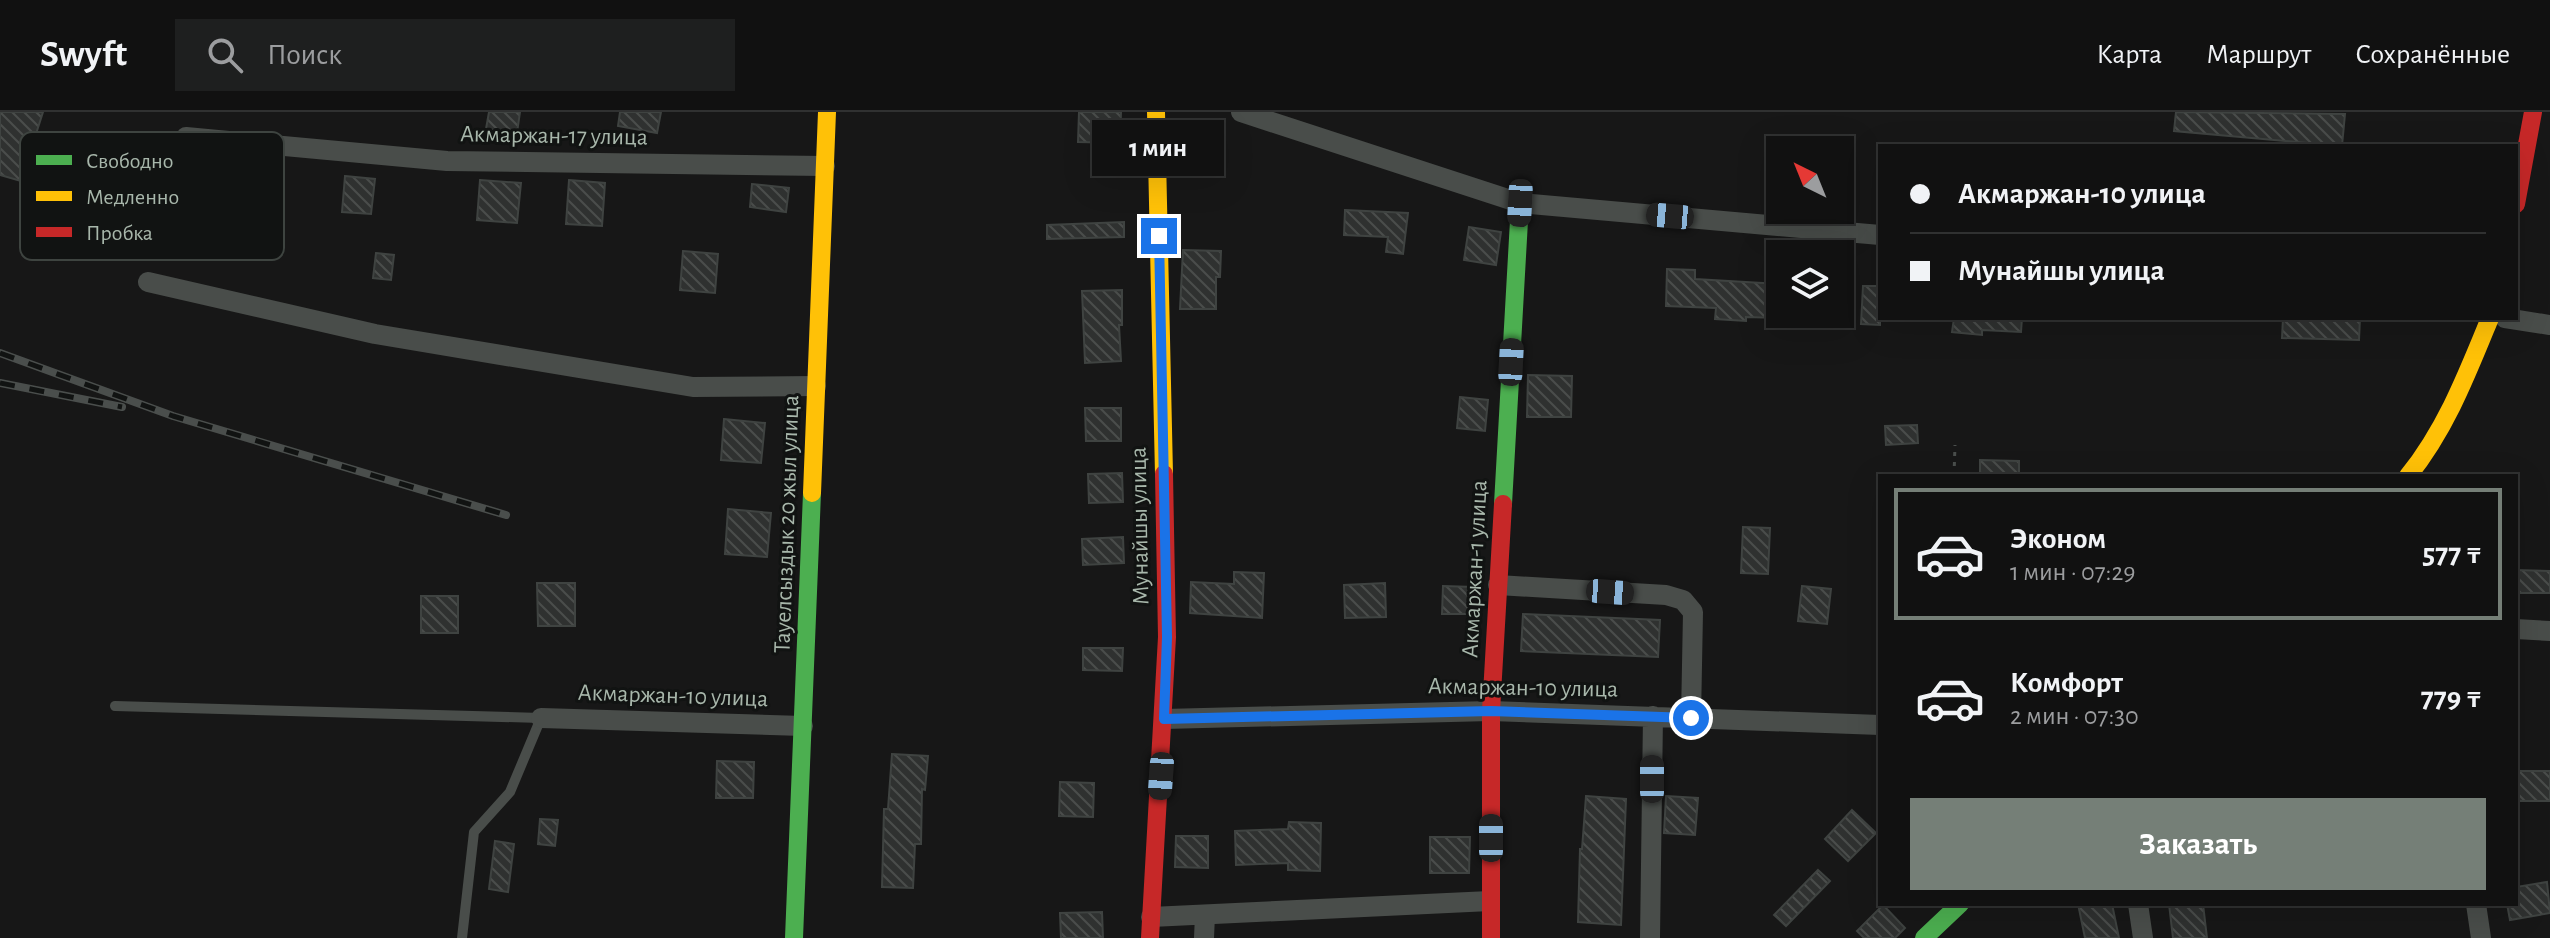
<!DOCTYPE html>
<html lang="ru">
<head>
<meta charset="utf-8">
<style>
  :root { --surface:#111; --page:#1e1f1f; --text:#f1f3f6; --muted:#9c9d9f; --line:#303131; --accent:#757f77 }
  body { margin:0; font-family:"Alegreya Sans",sans-serif; background:var(--page); color:var(--text); height:100vh; display:flex; flex-direction:column; font-size:30px; white-space:nowrap }
  * { box-sizing:border-box; margin:0 }
  p { font-size:26px; color:var(--muted) }
  .icon { flex:none; width:44px; height:44px; fill:none; stroke:currentColor; stroke-width:2; stroke-linecap:round; stroke-linejoin:round }
  .map { position:relative; flex:1; overflow:hidden }
  .side { position:absolute; left:1878px; top:362px; width:640px; height:432px; display:flex; flex-direction:column; background:var(--surface); border-radius:0px; box-shadow:0 8px 32px #0002,0 0 0 2px var(--line) }
  .side>* { flex:none }
  .top-card { position:absolute; left:1878px; top:32px; width:640px; height:176px; border-radius:0px; box-shadow:0 8px 32px #0002,0 0 0 2px var(--line); display:grid; align-content:center; height:176px; padding:0 32px; background:var(--surface) }
  .needle { width:52px; rotate:317deg }
  .buttons { position:absolute; left:1766px; top:24px; display:grid; gap:16px }
  .buttons a { display:grid; place-items:center; width:88px; height:88px; border-radius:0px; background:var(--surface); box-shadow:0 8px 32px #0002,0 0 0 2px var(--line); font-size:40px }
  .end { position:absolute; width:36px; height:36px; margin:-18px; border:10px solid #1a73e8; background:#fff; box-shadow:0 0 0 4px #fff }
  .from { border-radius:50% }
  .bubble { position:absolute; height:56px; border-radius:0px; background:var(--surface); box-shadow:0 8px 32px #0002,0 0 0 2px var(--line); font-size:26px; font-weight:700; line-height:56px; text-align:center }
  .car { position:absolute; width:24px; height:48px; margin:-24px -12px; border-radius:10px; box-shadow:0 0 6px 2px #0007; background:linear-gradient(#222 24%,#8ab4d8 0 40%,#222 0 76%,#8ab4d8 0 86%,#222 0) }
  .top-card b { display:flex; align-items:center; gap:28px; height:76px; font-size:30px }
  .top-card b+b { border-top:2px solid var(--line) }
  .top-card i { width:20px; height:20px; background:var(--text) }
  ul { padding:14px 0 0; list-style:none }
  li { display:flex; align-items:center; gap:24px; height:132px; margin:0 16px 12px; padding:0 16px; border:4px solid transparent; border-radius:0px }
  li div { flex:1 }
  li b { display:block; font-size:30px }
  li em { font-style:normal; font-weight:700 }
  li.on { border-color:var(--accent) }
  li>.icon { width:72px; height:72px; stroke-width:1.5 }
  .action { display:flex; gap:16px; margin-top:auto; padding:16px 32px }
  .action a { flex:1; height:92px; border-radius:0px; background:var(--accent); color:#fff; font-size:32px; font-weight:700; line-height:92px; text-align:center }
  header { display:flex; align-items:center; gap:48px; box-sizing:border-box; height:112px; padding:0 40px; background:var(--surface); border-bottom:2px solid var(--line) }
  header strong { font-size:38px }
  nav { display:flex; gap:44px; margin-inline-start:auto; font-size:28px }
  .search { width:560px; height:72px; background:var(--page); display:flex; align-items:center; gap:20px; box-sizing:border-box; padding:0 28px; border-radius:0px; color:var(--muted); font-size:30px }
  .map>svg:first-child { display:block }
</style>
</head>
<body>
<header>
<strong>Swyft</strong>
<div class="search"><svg class="icon" aria-label="search" viewBox="0 0 24 24"><circle cx="10" cy="10" r="6"/><path d="M15 15l6 6"/></svg>Поиск</div>
<nav><a>Карта</a><a>Маршрут</a><a>Сохранённые</a></nav>
</header>
<div class="map">
<svg width="2550" height="826" viewBox="0 0 2550 826">
  <defs>
    <pattern id="building-back-hatch" width="6" height="6" patternUnits="userSpaceOnUse" patternTransform="scale(2)"><rect width="6" height="6" fill="#2f3130"/><path d="M-1 5l2 2M0 0l6 6M5-1l2 2" fill="none" stroke="#4a4d4b"/></pattern>
  </defs>
  <rect width="100%" height="100%" fill="#171717"/>
  <path fill="url(#building-back-hatch)" stroke="#3f4341" stroke-width="2" d="M0 0H43L21 69 0 63Z
    M489 0H520L517 21 486 17Z
    M620 0H661L657 21 618 14Z
    M1079 0H1121L1120 31 1078 30Z
    M2176 0 2345 2 2342 34 2174 19Z
    M1184 37 1219 40 1217 56 1182 53Z
    M345 64 375 67 371 102 342 100Z
    M480 68 521 71 517 111 477 108Z
    M569 68 605 71 602 114 566 112Z
    M752 72 789 76 786 100 750 95Z
    M1345 98 1408 101 1403 142 1386 140 1388 125 1344 123Z
    M1124 110V125L1047 127V113Z
    M1469 115 1501 120 1496 153 1464 148Z
    M1183 138 1221 139 1220 165H1216V197H1180Z
    M683 139 718 142 715 181 680 178Z
    M376 141 394 143 391 168 373 166Z
    M1667 157 1695 158V167L1780 172V206L1746 205V209L1715 207 1716 196 1666 194Z
    M1863 174H1880V213L1861 212Z
    M1122 178V213H1119L1121 249 1085 251 1082 179Z
    M1954 206H2022L2021 220 1982 218V223L1952 220Z
    M2283 206H2360L2359 228 2282 226Z
    M1528 263 1572 264 1571 305H1527Z
    M1460 285 1488 288 1485 319 1457 316Z
    M1085 296H1121V329H1086Z
    M724 307 765 311 761 351 721 348Z
    M1917 313 1918 331 1886 333 1885 314Z
    M1980 348 2019 349V364H1980Z
    M1122 361 1123 390 1089 391 1088 362Z
    M728 397 771 401 767 445 725 442Z
    M1743 415 1770 416 1768 462 1741 461Z
    M1123 425 1124 451 1083 453 1082 427Z
    M2516 458 2550 459V481H2516Z
    M1234 460 1264 461 1262 506 1190 501 1191 470 1234 472Z
    M537 471H575V514H538Z
    M1385 471 1386 505 1345 506 1344 473Z
    M1443 474 1474 475V502H1442Z
    M1802 474 1831 477 1827 512 1798 509Z
    M421 484H458V521H421Z
    M1523 502 1660 508 1658 545 1521 539Z
    M1083 536H1123L1122 559 1083 558Z
    M892 642 928 644 925 678 922 677 921 732H915L913 776 882 775 884 697H888Z
    M717 649 754 650 753 686H716Z
    M2516 659H2550V689H2516Z
    M1060 670 1094 671 1093 705 1059 704Z
    M1586 684 1626 687 1621 813 1578 810 1580 737H1582Z
    M1666 684 1698 686 1695 723 1664 721Z
    M1852 698 1876 721 1848 749 1825 727Z
    M540 707 558 708 555 734 538 732Z
    M1289 710 1321 711 1320 759 1288 758V751L1236 753 1235 719 1288 717Z
    M1176 724H1208V756L1175 755Z
    M1430 725H1470L1469 761H1430Z
    M495 729 514 732 508 780 489 777Z
    M1818 758 1830 769 1786 814 1774 803Z
    M2547 770 2550 801 2510 808 2507 792H2516V775Z
    M2078 792H2112L2119 826H2085Z
    M2169 792H2203L2207 826H2173Z
    M1883 793 1905 816 1895 826H1864L1857 819Z
    M1102 800 1103 826H1061L1060 801Z"/>
  <g fill="none" stroke-linecap="round" stroke-linejoin="round">
    <path stroke="#4a4e4c" stroke-width="3" stroke-dasharray="4 6" stroke-linecap="butt" d="M1954 364 1955 333"/>
    <path stroke="#494d4a" stroke-width="10" d="M115 594 541 606 510 680 474 720 462 826"/>
    <path stroke="#494d4a" stroke-width="20" d="M1241 0 1520 91 1880 123
      M186 25 447 49 825 54
      M148 170 375 222 693 275 816 274
      M2505 206 2550 213
      M1498 473 1666 483 1683 488 1693 500 1691 606
      M2516 517 2550 519
      M541 606 803 614
      M1164 607 1491 599 1880 613
      M2138 792 2143 826
      M2476 792 2481 826
      M1151 805 1490 789
      M1204 826 1205 803
      M1650 826 1653 604"/>
    <path stroke="#4caf50" stroke-width="18" d="M1503 392 1520 91
      M794 826 812 381
      M1924 826 1960 792"/>
    <path stroke="#ffc107" stroke-width="18" d="M1156 0 1164 362
      M2408 364C2446 317 2467 262 2490 206
      M812 381 827 0"/>
    <path stroke="#c62828" stroke-width="18" d="M2516 92 2533 0
      M1150 826 1167 525 1164 362
      M1491 826V599L1503 392"/>
    <g stroke="#4a4e4c" stroke-width="8">
      <path id="rail" d="M0 241 173 304 506 403
        M0 271 122 295"/>
    </g>
    <use href="#rail" stroke="#111312" stroke-width="5" stroke-dasharray="15" stroke-linecap="butt"/>
  </g>
  <g fill="none" stroke-linecap="round" stroke-linejoin="round">
    <path stroke="#1a73e8" stroke-width="10" d="M1159 124 1167 525 1164 607 1491 599 1691 606"/>
  </g>
  <g text-anchor="middle" dominant-baseline="central" stroke-width="6" stroke-linejoin="round" paint-order="stroke">
    <g font-size="24" fill="#a8b7ab" stroke="#111312">
      <text transform="translate(554 24) rotate(1)">Акмаржан-17 улица</text>
      <text transform="translate(787 412) rotate(-88)">Тауелсыздык 20 жыл улица</text>
      <text transform="translate(1140 414) rotate(-91)">Мунайшы улица</text>
      <text transform="translate(1475 457) rotate(-87)">Акмаржан-1 улица</text>
      <text transform="translate(1523 576) rotate(1)">Акмаржан-10 улица</text>
      <text transform="translate(673 584) rotate(2)">Акмаржан-10 улица</text>
    </g>
  </g>
  <rect x="20" y="20" width="264" height="128" rx="12" fill="#111312" stroke="#3e4440" stroke-width="2"/>
  <rect x="36" y="43" width="36" height="10" fill="#4caf50"/>
  <rect x="36" y="79" width="36" height="10" fill="#ffc107"/>
  <rect x="36" y="115" width="36" height="10" fill="#c62828"/>
  <g font-size="22" fill="#a8b7ab">
    <text x="86" y="56">Свободно</text>
    <text x="86" y="92">Медленно</text>
    <text x="86" y="128">Пробка</text>
  </g>
</svg>
<div class="buttons">
<a><svg class="needle" viewBox="-14 -14 28 28"><path d="M0-13l5 13h-10z" fill="#e53935"/><path d="M0 13l5-13h-10z" fill="#9c9d9f"/></svg></a>
<a><svg class="icon" aria-label="layers" viewBox="0 0 24 24"><path d="M12 4l9 5-9 5-9-5zM3 14l9 5 9-5"/></svg></a>
</div>
<i class="end from" style="left:1691px;top:606px"></i>
<i class="end" style="left:1159px;top:124px"></i>
<div class="bubble" style="left:1092px;top:8px;width:132px">1 мин</div>
<i class="car" style="left:1520px;top:91px;rotate:183deg"></i>
<i class="car" style="left:1670px;top:104px;rotate:275deg"></i>
<i class="car" style="left:1511px;top:250px;rotate:3deg"></i>
<i class="car" style="left:1610px;top:480px;rotate:94deg"></i>
<i class="car" style="left:1161px;top:664px;rotate:184deg"></i>
<i class="car" style="left:1652px;top:667px;rotate:0deg"></i>
<i class="car" style="left:1491px;top:726px;rotate:0deg"></i>
<div class="top-card">
<b><i class="from"></i>Акмаржан-10 улица</b>
<b><i></i>Мунайшы улица</b>
</div>
<section class="side">
<ul>
<li class="on"><svg class="icon" aria-label="car" viewBox="0 0 24 24"><path d="M5 17H2v-5l4-1 3-4h7l3 4 3 1v5h-3M9 17h6M6 11h13"/><circle cx="7" cy="17" r="2"/><circle cx="17" cy="17" r="2"/></svg><div><b>Эконом</b><p>1 мин · 07:29</p></div><em>577 ₸</em></li>
<li><svg class="icon" aria-label="car" viewBox="0 0 24 24"><path d="M5 17H2v-5l4-1 3-4h7l3 4 3 1v5h-3M9 17h6M6 11h13"/><circle cx="7" cy="17" r="2"/><circle cx="17" cy="17" r="2"/></svg><div><b>Комфорт</b><p>2 мин · 07:30</p></div><em>779 ₸</em></li>
</ul>
<div class="action"><a>Заказать</a></div>
</section>
</div>
</body>
</html>
